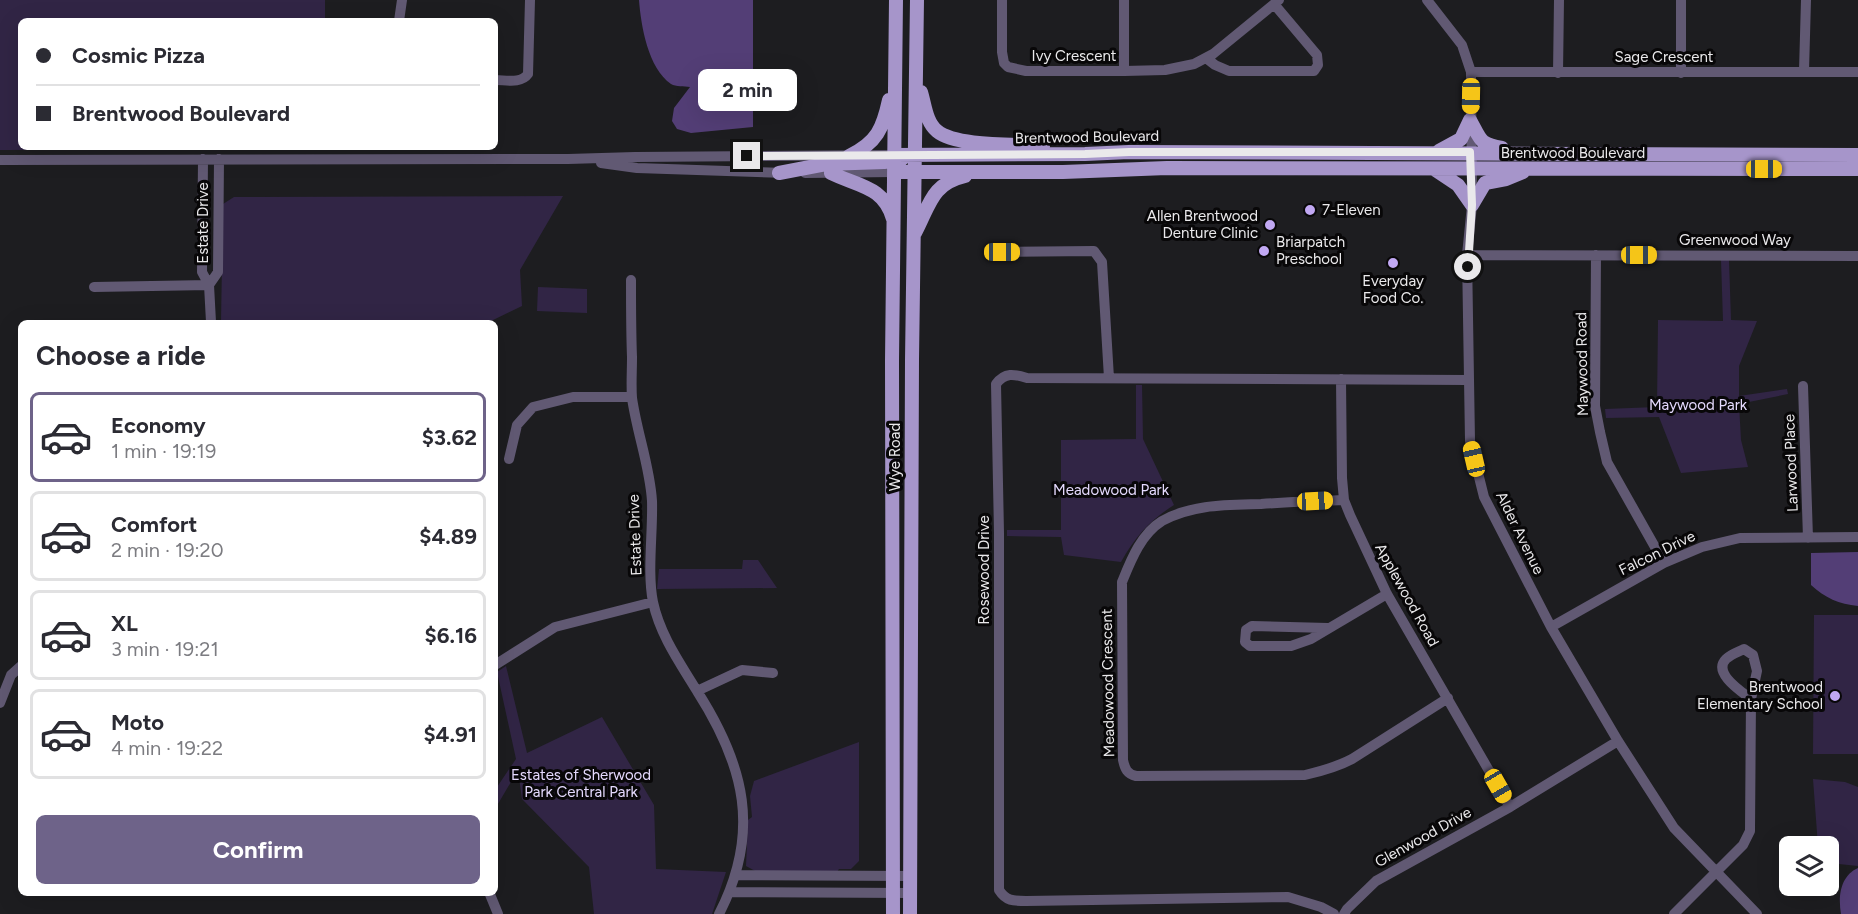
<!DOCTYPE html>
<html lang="en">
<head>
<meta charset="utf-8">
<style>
  :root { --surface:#fff; --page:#f2f2f3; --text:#2b2b33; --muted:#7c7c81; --line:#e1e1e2; --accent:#6e6389 }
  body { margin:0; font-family:Figtree,sans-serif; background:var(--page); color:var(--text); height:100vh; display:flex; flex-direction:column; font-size:22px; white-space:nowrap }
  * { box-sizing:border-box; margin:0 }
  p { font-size:20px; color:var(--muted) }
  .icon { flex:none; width:33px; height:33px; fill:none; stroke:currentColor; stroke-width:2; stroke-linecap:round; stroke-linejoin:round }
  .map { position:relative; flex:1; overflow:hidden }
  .drawer { position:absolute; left:18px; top:320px; width:480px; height:576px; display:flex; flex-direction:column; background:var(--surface); border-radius:9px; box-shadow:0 6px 24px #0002 }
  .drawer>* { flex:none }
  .guide { position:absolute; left:18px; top:18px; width:480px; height:132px; border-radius:9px; box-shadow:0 6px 24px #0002; display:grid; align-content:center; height:132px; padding:0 18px; background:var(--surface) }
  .buttons { position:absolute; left:1779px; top:836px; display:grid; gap:12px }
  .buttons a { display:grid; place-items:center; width:60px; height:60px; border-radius:9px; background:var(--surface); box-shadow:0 6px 24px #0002; font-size:30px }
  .end { position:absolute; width:27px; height:27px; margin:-14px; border:8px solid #eae9eb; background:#111; box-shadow:0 0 0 3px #111 }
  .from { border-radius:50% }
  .bubble { position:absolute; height:42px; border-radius:9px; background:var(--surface); box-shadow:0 6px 24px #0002; font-size:20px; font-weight:700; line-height:42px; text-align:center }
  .car { position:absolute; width:18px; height:36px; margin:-18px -9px; border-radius:8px; box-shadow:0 0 4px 2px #0007; background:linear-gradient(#f5c518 24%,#345 0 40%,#f5c518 0 76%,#345 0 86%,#f5c518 0) }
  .guide b { display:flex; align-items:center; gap:21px; height:57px; font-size:22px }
  .guide b+b { border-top:2px solid var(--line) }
  .guide i { width:15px; height:15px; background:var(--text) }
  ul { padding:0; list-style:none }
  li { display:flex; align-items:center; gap:18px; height:90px; margin:0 12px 9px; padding:0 6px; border:3px solid var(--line); border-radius:9px }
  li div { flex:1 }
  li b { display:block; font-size:22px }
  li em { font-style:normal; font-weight:700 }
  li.active { border-color:var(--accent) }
  li>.icon { width:54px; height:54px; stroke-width:1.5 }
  h2 { padding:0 18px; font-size:27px; line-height:72px }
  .action { display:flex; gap:12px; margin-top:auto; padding:12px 18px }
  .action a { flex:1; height:69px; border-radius:9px; background:var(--accent); color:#fff; font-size:24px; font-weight:700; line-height:69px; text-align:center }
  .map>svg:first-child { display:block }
</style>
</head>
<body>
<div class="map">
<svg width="1858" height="914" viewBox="0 0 1858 914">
  <rect width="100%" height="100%" fill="#1d1d20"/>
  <path fill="#312545" d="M0 0H325V21H21V147H321V149L0 150Z
    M563 196 520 270 522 306 489 322H221L223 204 234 197Z
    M1721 260H1729L1731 320 1757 321 1739 366V396L1787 389 1788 394 1739 404 1741 440 1748 467 1681 473 1659 417 1606 418 1605 409 1657 407 1658 320 1723 321Z
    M538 287 587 289V313L537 311Z
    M1136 385H1142L1143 439 1174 505C1150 520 1135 537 1121 562L1064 555 1061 537 1007 536V530H1061V440L1136 439Z
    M743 560H758L777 588 657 589 659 569H742Z
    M1814 615H1858V754H1813Z
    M506 666 527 753 602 717 654 805 656 869 726 872 712 914H594L589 867 522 799 518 770 495 809V790L516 759 497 672Z
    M859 742V861L851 869H839L837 872H757L746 866 748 820 752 817 750 796 754 781Z
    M1813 779 1845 782 1858 787V866L1829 863 1828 846H1818Z"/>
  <path fill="#533e76" d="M639 0H753V127L691 133 677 129 672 121 674 108 690 87C684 86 676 87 671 84 648 68 641 26 639 0Z
    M1858 552V606C1839 604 1825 598 1811 585V553Z
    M1858 868V914H1841C1838 897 1840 876 1858 868Z"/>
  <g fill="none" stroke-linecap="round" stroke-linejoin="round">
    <path stroke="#615973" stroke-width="10" d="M1002 0V52L1004 63 1008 67 1026 71H1124L1165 70 1194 64 1213 54 1279 0
      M1427 0 1462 45 1471 72 1472 205 1467 255 1470 441 1484 497 1551 627 1618 741 1674 828 1757 914
      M1681 0V73
      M399 21 402 0
      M1206 58 1215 65 1229 71H1314L1318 65 1317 55 1274 4
      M1124 71V0
      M1804 71 1806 0
      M1471 72H1858
      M1558 73 1559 0
      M495 80C506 80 521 84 528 74L530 0
      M203 159 202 272 209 285 211 322
      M0 160 568 159 635 157 894 155
      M601 163 637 168 786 173
      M805 173 895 172
      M1003 252 1094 251 1102 262 1109 378
      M1467 255 1858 256
      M1596 255 1595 406 1600 432 1607 462 1664 563
      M631 280C631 306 631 332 632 357 632 371 631 385 632 398 637 433 650 467 652 501 653 533 647 572 653 602 660 635 680 663 697 691 745 766 761 832 719 914
      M209 285 218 272 219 159
      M94 287 209 285
      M1341 379 1342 478 1344 500 1350 515 1387 594 1510 807
      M1803 386 1808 538
      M509 459 517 425 533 407 573 397H632
      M1344 500C1316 501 1289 502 1261 504 1228 505 1192 504 1162 521 1141 534 1131 560 1122 582L1123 760C1125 769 1127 774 1136 776L1305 775C1322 771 1337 767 1352 759L1448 698
      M1551 627 1664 563 1702 547 1740 538 1858 537
      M1328 628 1252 626 1246 630 1245 642 1250 646H1291L1311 639 1387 594
      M495 665 555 627 653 602
      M697 691 742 670 773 673
      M0 703 11 675 21 666
      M735 875 910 876
      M489 892 498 914
      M730 892 910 893
      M1334 914 1321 907 1288 897 1026 901C1013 901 1006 901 999 890V533L996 384C1005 372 1014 374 1027 378L1468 380
      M1344 914 1347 909 1376 881 1510 807 1618 741
      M1674 914 1743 845 1750 831 1751 699 1757 671 1753 655 1744 649C1738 652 1731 654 1726 659 1712 673 1742 692 1751 699"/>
    <path stroke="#a695ca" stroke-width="14" d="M921 92C925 105 926 122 937 131 956 147 1017 144 1043 146
      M1470 120C1481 140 1479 144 1502 148
      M1439 151 1461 139 1470 120
      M895 155 1085 154 1129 152 1858 155
      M849 156C877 143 883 128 889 100
      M1434 169 1458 185 1472 205 1485 183 1506 179 1523 172
      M895 172H1063L1167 168 1858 169
      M779 173 826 164 884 162 902 159
      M831 173C857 186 884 186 893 219
      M915 233C930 205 931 184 965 176
      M893 914 892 361 896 0
      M910 914 912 360 917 0"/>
  </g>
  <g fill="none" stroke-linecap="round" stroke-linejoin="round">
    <path stroke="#eae9eb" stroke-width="8" d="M747 156 1085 154 1129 152H1470L1472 205 1468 267"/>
  </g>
  <g fill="#c1a8f3" stroke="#080708" stroke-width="2">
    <circle cx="1310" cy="210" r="6"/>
    <circle cx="1270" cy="225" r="6"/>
    <circle cx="1264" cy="251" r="6"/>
    <circle cx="1393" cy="263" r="6"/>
    <circle cx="1835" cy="696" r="6"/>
  </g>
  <g text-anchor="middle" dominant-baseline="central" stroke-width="6" stroke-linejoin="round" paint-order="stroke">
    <g font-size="15" fill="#eae9eb" stroke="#080708">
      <text x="1074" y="56">Ivy Crescent</text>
      <text x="1664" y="57">Sage Crescent</text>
      <text transform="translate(1087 137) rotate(-1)">Brentwood Boulevard</text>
      <text x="1573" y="153">Brentwood Boulevard</text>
      <text transform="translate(203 223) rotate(-90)">Estate Drive</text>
      <text x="1735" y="240">Greenwood Way</text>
      <text transform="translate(1582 364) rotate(-91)">Maywood Road</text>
      <text transform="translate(895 457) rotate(-90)">Wye Road</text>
      <text transform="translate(1791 463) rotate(-92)">Larwood Place</text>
      <text transform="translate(1520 533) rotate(64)">Alder Avenue</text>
      <text transform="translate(635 535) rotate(-92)">Estate Drive</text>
      <text transform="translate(1657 553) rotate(-26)">Falcon Drive</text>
      <text transform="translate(984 570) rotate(-90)">Rosewood Drive</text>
      <text transform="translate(1407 595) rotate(61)">Applewood Road</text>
      <text transform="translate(1108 683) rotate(-91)">Meadowood Crescent</text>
      <text transform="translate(1423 837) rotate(-29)">Glenwood Drive</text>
    </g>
    <g font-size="15" fill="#eae9eb" stroke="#080708" text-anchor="start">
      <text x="1322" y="210">7-Eleven</text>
      <text x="1258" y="216" text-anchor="end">Allen Brentwood<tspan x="1258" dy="17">Denture Clinic</tspan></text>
      <text x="1276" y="242">Briarpatch<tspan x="1276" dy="17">Preschool</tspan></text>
      <text x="1393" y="281" text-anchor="middle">Everyday<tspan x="1393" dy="17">Food Co.</tspan></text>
      <text x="1823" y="687" text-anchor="end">Brentwood<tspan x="1823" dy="17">Elementary School</tspan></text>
    </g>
    <g font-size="15" fill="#e5dafe" stroke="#080708">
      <text x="1698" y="405">Maywood Park</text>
      <text x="1111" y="490">Meadowood Park</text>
      <text x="581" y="775">Estates of Sherwood<tspan x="581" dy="17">Park Central Park</tspan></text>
    </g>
  </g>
</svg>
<div class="buttons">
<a><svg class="icon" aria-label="layers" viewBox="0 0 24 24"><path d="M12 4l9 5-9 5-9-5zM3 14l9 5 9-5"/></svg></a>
</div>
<i class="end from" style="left:1468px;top:267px"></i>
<i class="end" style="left:747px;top:156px"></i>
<div class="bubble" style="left:698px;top:69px;width:99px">2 min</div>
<i class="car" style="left:1471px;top:96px;rotate:181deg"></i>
<i class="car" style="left:1764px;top:169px;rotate:90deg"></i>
<i class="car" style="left:1002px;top:252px;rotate:90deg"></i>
<i class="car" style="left:1639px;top:255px;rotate:90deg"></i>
<i class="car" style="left:1474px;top:459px;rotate:347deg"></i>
<i class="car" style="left:1315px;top:501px;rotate:87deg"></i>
<i class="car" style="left:1498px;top:786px;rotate:150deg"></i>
<div class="guide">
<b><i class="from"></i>Cosmic Pizza</b>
<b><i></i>Brentwood Boulevard</b>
</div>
<section class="drawer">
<h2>Choose a ride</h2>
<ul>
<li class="active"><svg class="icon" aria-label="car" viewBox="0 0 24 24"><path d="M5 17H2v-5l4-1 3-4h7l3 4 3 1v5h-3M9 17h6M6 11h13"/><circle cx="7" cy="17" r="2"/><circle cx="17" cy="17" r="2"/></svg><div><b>Economy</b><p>1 min · 19:19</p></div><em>$3.62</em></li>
<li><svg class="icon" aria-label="car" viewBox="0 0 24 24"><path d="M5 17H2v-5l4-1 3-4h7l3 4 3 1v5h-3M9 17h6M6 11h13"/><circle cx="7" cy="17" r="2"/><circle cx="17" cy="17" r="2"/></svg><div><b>Comfort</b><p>2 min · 19:20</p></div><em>$4.89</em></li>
<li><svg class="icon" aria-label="car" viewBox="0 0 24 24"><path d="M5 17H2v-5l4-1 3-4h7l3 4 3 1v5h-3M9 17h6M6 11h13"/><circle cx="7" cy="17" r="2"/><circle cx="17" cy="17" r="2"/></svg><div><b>XL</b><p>3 min · 19:21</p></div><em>$6.16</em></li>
<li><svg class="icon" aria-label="car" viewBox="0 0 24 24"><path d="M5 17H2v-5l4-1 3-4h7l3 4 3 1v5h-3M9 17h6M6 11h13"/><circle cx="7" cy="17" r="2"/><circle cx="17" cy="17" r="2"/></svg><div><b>Moto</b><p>4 min · 19:22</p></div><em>$4.91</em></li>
</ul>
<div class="action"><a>Confirm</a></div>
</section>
</div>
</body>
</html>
